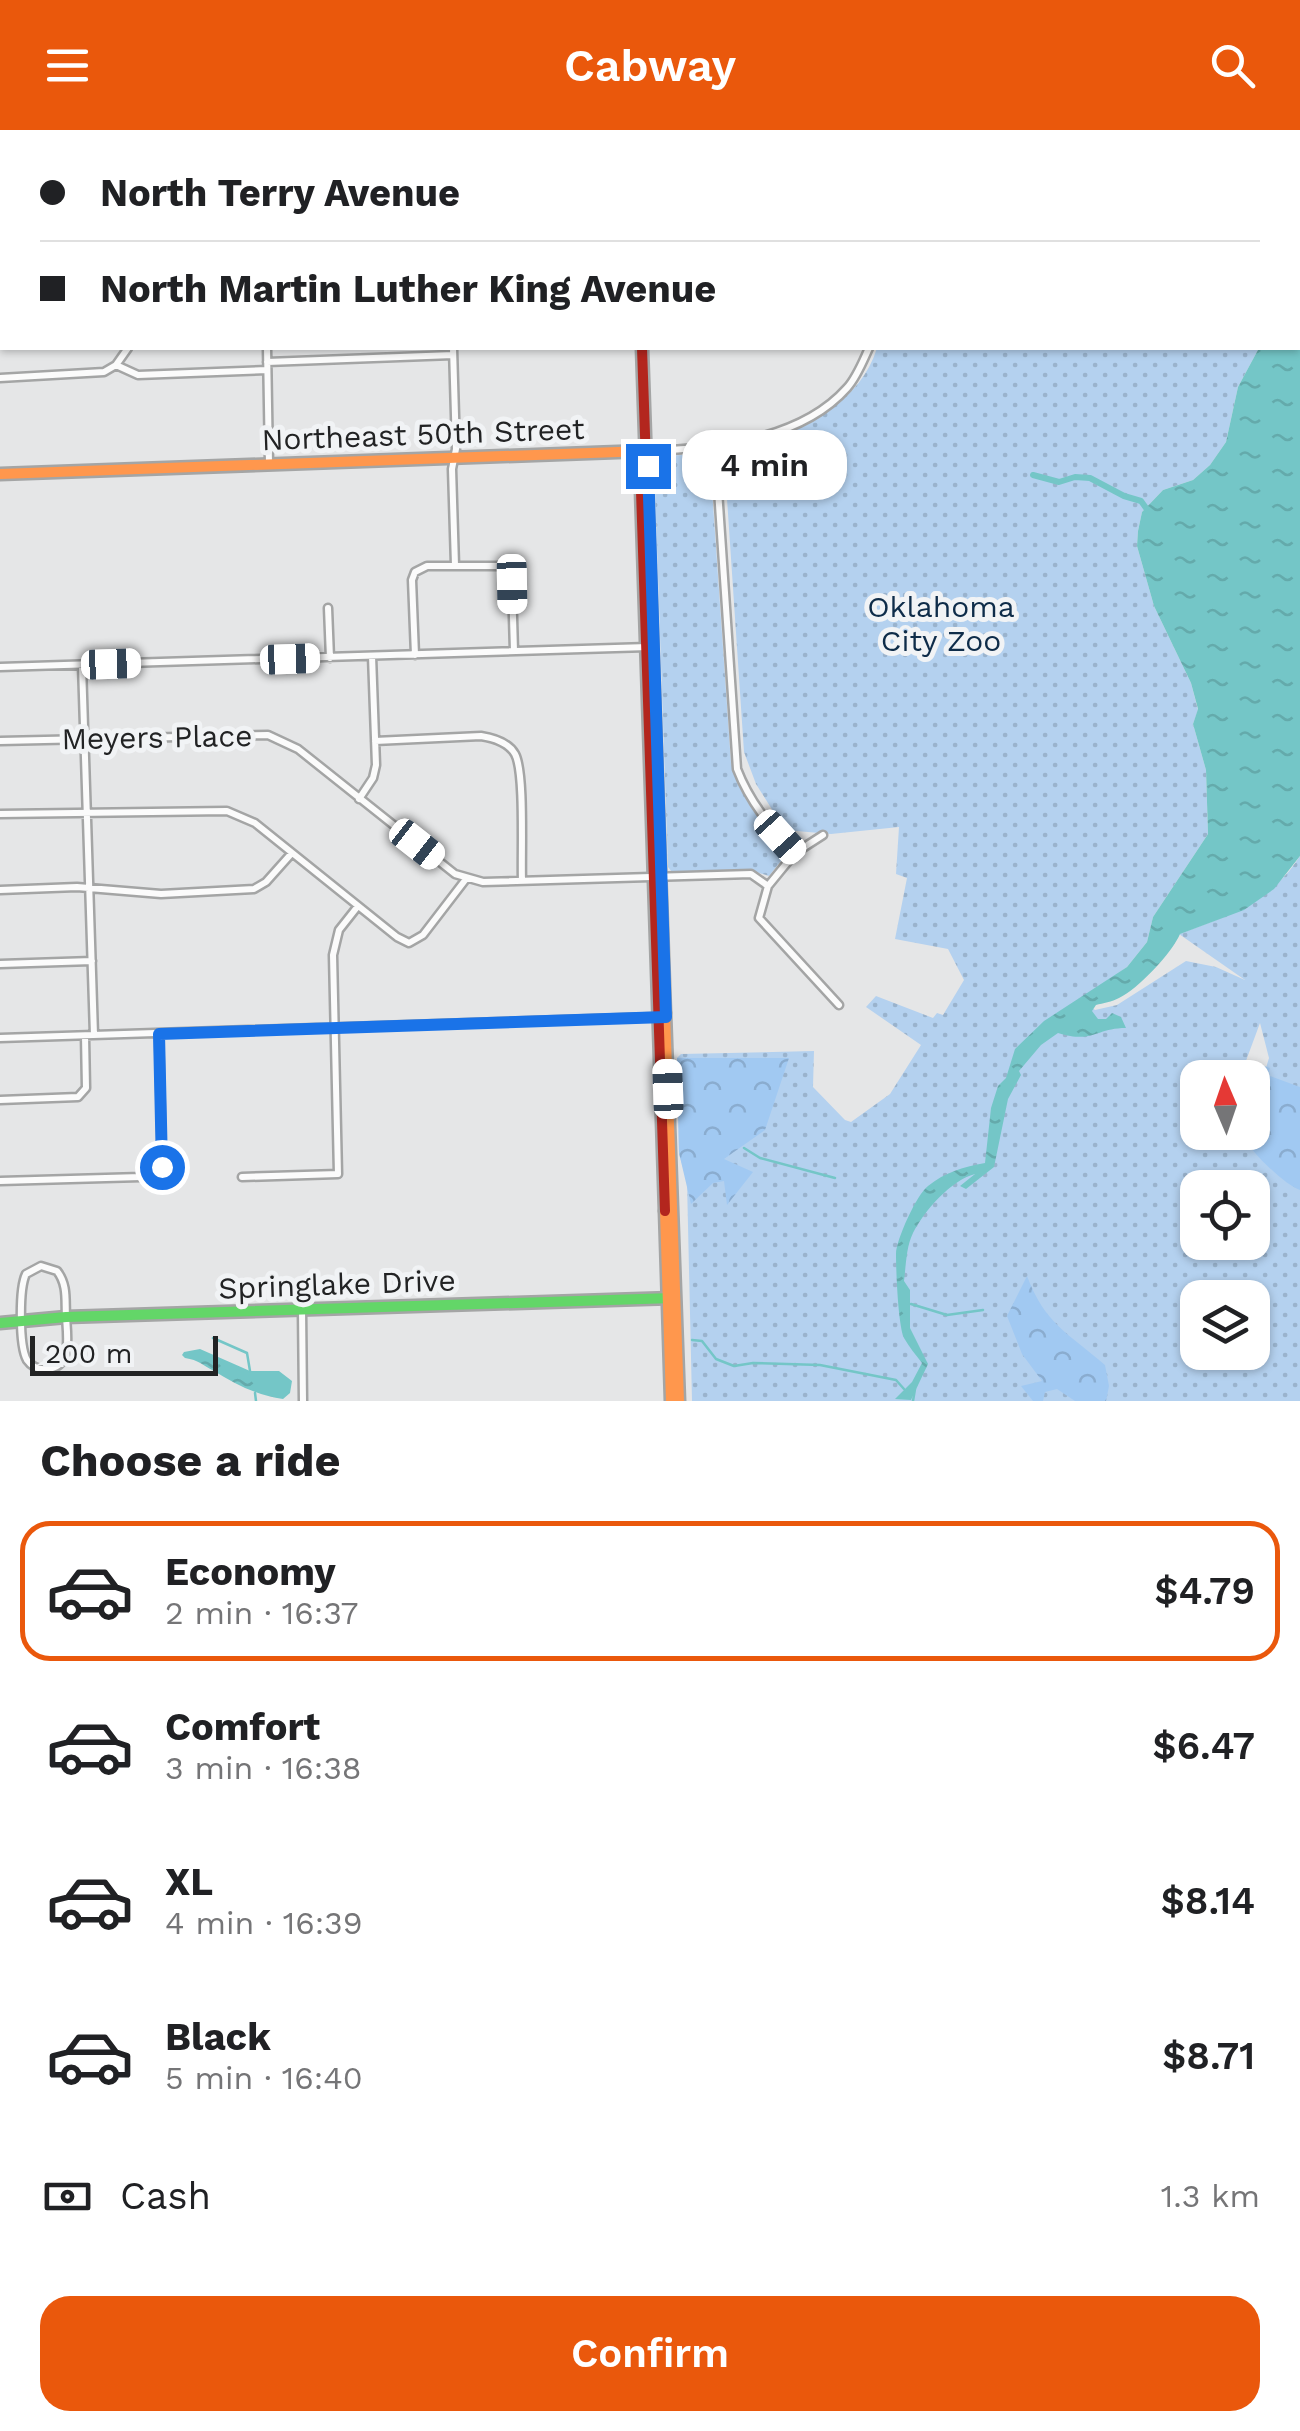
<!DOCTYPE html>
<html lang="en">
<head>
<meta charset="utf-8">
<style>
  :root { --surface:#fff; --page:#f2f2f2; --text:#202124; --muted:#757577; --line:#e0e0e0; --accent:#ea580c }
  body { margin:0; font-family:"Work Sans",sans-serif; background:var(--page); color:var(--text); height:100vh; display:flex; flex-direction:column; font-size:38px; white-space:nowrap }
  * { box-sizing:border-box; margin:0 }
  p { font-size:32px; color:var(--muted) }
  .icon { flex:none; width:55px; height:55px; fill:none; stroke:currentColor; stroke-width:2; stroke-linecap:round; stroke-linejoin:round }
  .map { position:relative; height:1271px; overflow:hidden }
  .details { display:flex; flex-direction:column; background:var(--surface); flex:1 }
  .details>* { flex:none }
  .top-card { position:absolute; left:0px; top:0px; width:1300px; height:220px; box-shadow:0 2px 8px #0004; display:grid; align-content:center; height:220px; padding:0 40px; background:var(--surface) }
  .needle { width:65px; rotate:358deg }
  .buttons { position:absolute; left:1180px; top:930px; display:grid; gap:20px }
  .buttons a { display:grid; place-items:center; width:90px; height:90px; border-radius:20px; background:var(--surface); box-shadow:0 2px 8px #0004; font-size:50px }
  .scale { position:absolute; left:30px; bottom:25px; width:188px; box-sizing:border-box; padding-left:10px; border:5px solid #222324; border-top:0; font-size:28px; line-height:35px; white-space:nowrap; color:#222324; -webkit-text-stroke:8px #f1f3f5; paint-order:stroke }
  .end { position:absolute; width:45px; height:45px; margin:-22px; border:12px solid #1a73e8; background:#fff; box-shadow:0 0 0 5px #fff }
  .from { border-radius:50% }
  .bubble { position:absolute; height:70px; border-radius:30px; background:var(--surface); box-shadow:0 2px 8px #0004; font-size:32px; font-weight:600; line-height:70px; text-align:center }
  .car { position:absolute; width:30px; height:60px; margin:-30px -15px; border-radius:12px; box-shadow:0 0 8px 2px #0007; background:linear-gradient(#fff 24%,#345 0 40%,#fff 0 76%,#345 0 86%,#fff 0) }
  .top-card b { display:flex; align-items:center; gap:35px; height:95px; font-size:38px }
  .top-card b+b { border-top:2px solid var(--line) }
  .top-card i { width:25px; height:25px; background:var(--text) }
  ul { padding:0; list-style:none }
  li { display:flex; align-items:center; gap:30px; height:140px; margin:0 20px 15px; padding:0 20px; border:5px solid transparent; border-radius:30px }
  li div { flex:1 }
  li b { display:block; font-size:38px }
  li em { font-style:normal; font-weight:600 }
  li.on { border-color:var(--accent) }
  li>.icon { width:90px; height:90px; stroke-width:1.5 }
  h2 { padding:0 40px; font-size:45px; line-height:120px }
  .pay { display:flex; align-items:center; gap:25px; height:110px; padding:0 40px; font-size:38px }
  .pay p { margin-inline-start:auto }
  .cta { display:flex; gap:20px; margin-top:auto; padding:20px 40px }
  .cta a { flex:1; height:115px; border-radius:30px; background:var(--accent); color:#fff; font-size:40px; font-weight:600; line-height:115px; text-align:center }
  header { display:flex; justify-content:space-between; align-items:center; height:130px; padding:0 40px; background:var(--accent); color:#fff; font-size:45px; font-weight:600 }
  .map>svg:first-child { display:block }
</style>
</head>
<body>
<header><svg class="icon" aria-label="menu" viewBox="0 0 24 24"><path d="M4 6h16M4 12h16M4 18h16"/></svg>Cabway<svg class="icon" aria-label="search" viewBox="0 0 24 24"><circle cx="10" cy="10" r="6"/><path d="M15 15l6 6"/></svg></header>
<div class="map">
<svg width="1300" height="1271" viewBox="0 0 1300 1271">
  <defs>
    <pattern id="green-dots" width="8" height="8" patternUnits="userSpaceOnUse" patternTransform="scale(2.5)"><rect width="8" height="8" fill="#b4d1ef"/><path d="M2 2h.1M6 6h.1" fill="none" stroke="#9ab3cd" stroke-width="1.8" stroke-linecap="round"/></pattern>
    <pattern id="forest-crowns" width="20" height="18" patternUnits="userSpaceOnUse" patternTransform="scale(2.5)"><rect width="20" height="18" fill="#a1c9f2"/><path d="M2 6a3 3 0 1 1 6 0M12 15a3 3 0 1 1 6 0" fill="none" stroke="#8aaccf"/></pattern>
    <pattern id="water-ripples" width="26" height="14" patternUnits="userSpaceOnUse" patternTransform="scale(2.5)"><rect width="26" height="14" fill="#74c6c7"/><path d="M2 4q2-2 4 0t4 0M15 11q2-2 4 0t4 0" fill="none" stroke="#64aaab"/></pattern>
  </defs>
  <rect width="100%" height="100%" fill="#e5e6e7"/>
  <path fill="url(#green-dots)" fill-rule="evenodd" d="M877 218H1259L1238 257 1226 312 1210 335 1193 350 1163 360 1142 382 1138 401 1137 416 1154 476 1191 553 1198 580 1193 594 1206 640 1208 704 1153 787 1147 812 1127 837 1081 869 1095 880 1117 875 1186 831 1216 837 1245 850 1179 804C1227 786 1271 772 1300 726V1271H692L687 1052 679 1023 677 928 681 924 814 921 813 957 845 990 851 992 890 964 921 915 866 877 876 866 933 888 937 883 943 885 964 850 948 819 895 809 907 748 896 744 899 697 831 704 785 700 756 654 744 622 724 324C785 300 855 287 877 218ZM1260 893 1269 928 1265 941 1252 948V1002H1198V948L1240 947ZM1198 1058H1252V1112H1198ZM1198 1168H1252V1222H1198Z
    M702 324 710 331 731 633C745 669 762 694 788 722L769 746 747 739 672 742 668 737 654 331 663 326Z"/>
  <path fill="url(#forest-crowns)" d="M677 928H789L765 1000 724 1029 753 1042 727 1075 724 1051 713 1053 691 1074 679 1023Z
    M1249 931 1270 938 1267 945 1300 957V1060C1284 1055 1247 1018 1241 1003L1252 1002V948L1232 947 1230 938Z
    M1027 1146C1045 1194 1068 1203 1105 1235L1109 1256 1106 1271H1075L1057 1259 1045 1262 1043 1271H1033L1021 1256 1042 1251 1022 1224 1007 1186Z"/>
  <path fill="url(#water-ripples)" d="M1300 114V726L1274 759 1244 780 1180 804C1172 823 1138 859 1119 868 1112 872 1103 873 1096 875L1092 881 1098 889H1106L1112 883 1121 887 1126 898C1095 898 1094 914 1058 903L1041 915 1019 941 1021 945 1008 969 994 1037 966 1059 960 1056 975 1044C951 1050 924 1081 913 1103 906 1117 906 1136 904 1151L910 1160V1198L928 1234 911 1270 895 1269 912 1252 922 1233C916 1225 909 1217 904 1208 898 1195 896 1140 896 1124 896 1110 917 1064 928 1056 945 1042 964 1037 985 1033L991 978 998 956 1006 948 1015 919 1044 891 1127 837 1147 812 1153 787 1208 704 1206 640 1193 594 1198 579 1191 553 1154 476 1137 416 1138 401 1142 382 1163 360 1193 350 1210 335 1226 312 1238 257 1259 218H1298Z
    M200 1219 250 1241H279L292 1251 290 1263 283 1269C258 1266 235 1254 214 1241 202 1235 199 1230 185 1228L182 1225 184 1222Z"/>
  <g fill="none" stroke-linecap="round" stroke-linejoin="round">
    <path stroke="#74c6c7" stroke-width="2.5" d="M744 1018 760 1028 835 1048
      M911 1174 947 1185 983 1180
      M213 1208 247 1223 250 1241
      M692 1210 702 1211 716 1229 734 1236 753 1233 820 1235 896 1250 904 1259
      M255 1263 256 1271
      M913 1271 915 1259"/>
    <path stroke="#74c6c7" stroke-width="6" d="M1033 345 1059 352 1075 347 1090 348 1124 366 1141 371 1146 378"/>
    <g stroke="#a4a5a5" stroke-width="11">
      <path id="street" d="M29 0V2
        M121 0V2
        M260 0V2
        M502 0 505 2
        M209 1 223 0
        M0 112H2
        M267 218 269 333
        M453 218 456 319 452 339 455 435
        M267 232 453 225
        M116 235 138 245 267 240
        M0 248 104 242 116 235 128 218
        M715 316 737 639C750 673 771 697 795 723
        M646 321C713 319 800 311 847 258 857 247 863 231 869 218
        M328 478 330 528
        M415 525 412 450 415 442 427 436H506L512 454 514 521
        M82 535 94 905
        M0 537 648 517
        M0 611 268 605 298 619 455 744 483 752 751 744 768 756 759 788 839 875
        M375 611 481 606C494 608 508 612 515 624 525 642 521 725 522 750
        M359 669 373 648 376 635 372 526
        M0 684 227 681 255 693 397 807 409 813 423 805 466 749
        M768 756 795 723 823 705
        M0 760 77 757 161 764 254 759 266 752 291 724
        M0 834 92 831
        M0 908 658 887
        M0 970 78 967 86 958 85 906
        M242 1047 338 1044 333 825 339 800 358 776
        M0 1051 141 1047 159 1041 162 1032 159 904
        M41 1136 57 1141C68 1155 65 1171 66 1187 67 1205 73 1237 47 1239 39 1240 32 1237 27 1230 19 1216 19 1158 26 1144Z
        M302 1180 303 1271"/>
    </g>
    <g stroke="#a4a5a5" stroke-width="15">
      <path id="fast" d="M636 0V2
        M880 0V2
        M892 0V2
        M991 2 1054 0
        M1298 72 1300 74
        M0 1193 66 1187 673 1168"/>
    </g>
    <g stroke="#a4a5a5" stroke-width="15">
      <path id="slow" d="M779 0 798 2
        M0 344 645 321
        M665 883 679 1271
        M665 1081 671 1271"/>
    </g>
    <g stroke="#a4a5a5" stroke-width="15">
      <path id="jam" d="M1120 0 1144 2
        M642 218 665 883
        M645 321 640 331 665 1081"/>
    </g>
    <use href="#street" stroke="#fbfbfb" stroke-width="6"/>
    <use href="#fast" stroke="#63d668" stroke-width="10"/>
    <use href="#slow" stroke="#ff974d" stroke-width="10"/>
    <use href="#jam" stroke="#b3261e" stroke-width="10"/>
  </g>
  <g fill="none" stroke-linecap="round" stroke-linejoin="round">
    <path stroke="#1a73e8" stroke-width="12" d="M162 1037 159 904 666 887 648 336"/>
  </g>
  <g text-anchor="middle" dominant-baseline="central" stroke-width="10" stroke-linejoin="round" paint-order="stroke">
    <g font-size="30" fill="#222324" stroke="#f1f3f5">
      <text transform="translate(423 304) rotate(-2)">Northeast 50th Street</text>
      <text transform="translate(157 607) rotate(-1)">Meyers Place</text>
      <text transform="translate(337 1154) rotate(-2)">Springlake Drive</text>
    </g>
    <g font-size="30" fill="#0e2c49" stroke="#f1f3f5">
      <text x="941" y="476">Oklahoma<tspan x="941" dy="34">City Zoo</tspan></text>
    </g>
  </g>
</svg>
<div class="buttons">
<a><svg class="needle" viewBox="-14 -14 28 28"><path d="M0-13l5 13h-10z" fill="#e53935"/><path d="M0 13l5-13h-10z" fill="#757577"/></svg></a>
<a><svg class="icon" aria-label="locate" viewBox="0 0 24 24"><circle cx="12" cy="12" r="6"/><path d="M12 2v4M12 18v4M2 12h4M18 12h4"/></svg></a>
<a><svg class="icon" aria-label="layers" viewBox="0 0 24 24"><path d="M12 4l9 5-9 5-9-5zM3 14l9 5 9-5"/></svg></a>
</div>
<div class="scale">200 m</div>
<i class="end from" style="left:162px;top:1037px"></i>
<i class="end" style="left:648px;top:336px"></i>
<div class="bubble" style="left:682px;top:300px;width:165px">4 min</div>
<i class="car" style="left:512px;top:454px;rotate:179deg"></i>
<i class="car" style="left:290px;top:529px;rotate:88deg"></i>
<i class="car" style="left:111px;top:534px;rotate:88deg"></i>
<i class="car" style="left:780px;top:707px;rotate:138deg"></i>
<i class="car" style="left:417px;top:714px;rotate:128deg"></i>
<i class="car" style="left:668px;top:959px;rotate:358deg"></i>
<div class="top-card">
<b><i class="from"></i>North Terry Avenue</b>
<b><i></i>North Martin Luther King Avenue</b>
</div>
</div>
<section class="details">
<h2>Choose a ride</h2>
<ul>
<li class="on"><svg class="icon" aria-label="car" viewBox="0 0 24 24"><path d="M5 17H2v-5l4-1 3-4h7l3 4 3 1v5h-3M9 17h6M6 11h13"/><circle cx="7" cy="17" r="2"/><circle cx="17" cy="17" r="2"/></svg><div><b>Economy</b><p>2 min · 16:37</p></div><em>$4.79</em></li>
<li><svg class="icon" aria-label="car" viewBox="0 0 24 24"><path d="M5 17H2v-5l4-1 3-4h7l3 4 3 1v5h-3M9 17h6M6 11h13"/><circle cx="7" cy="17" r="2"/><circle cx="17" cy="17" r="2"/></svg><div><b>Comfort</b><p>3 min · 16:38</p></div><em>$6.47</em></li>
<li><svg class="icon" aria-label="car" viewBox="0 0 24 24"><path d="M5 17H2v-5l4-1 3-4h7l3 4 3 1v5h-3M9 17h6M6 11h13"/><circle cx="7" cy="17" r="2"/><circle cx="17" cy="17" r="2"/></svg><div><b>XL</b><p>4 min · 16:39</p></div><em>$8.14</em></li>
<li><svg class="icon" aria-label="car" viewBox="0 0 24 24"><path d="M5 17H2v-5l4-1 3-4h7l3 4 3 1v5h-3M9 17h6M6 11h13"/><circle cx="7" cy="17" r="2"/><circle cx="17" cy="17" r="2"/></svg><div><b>Black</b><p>5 min · 16:40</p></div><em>$8.71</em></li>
</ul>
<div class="pay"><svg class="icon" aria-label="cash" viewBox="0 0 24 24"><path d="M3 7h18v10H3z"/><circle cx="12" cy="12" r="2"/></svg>Cash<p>1.3 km</p></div>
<div class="cta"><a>Confirm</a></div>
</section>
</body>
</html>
